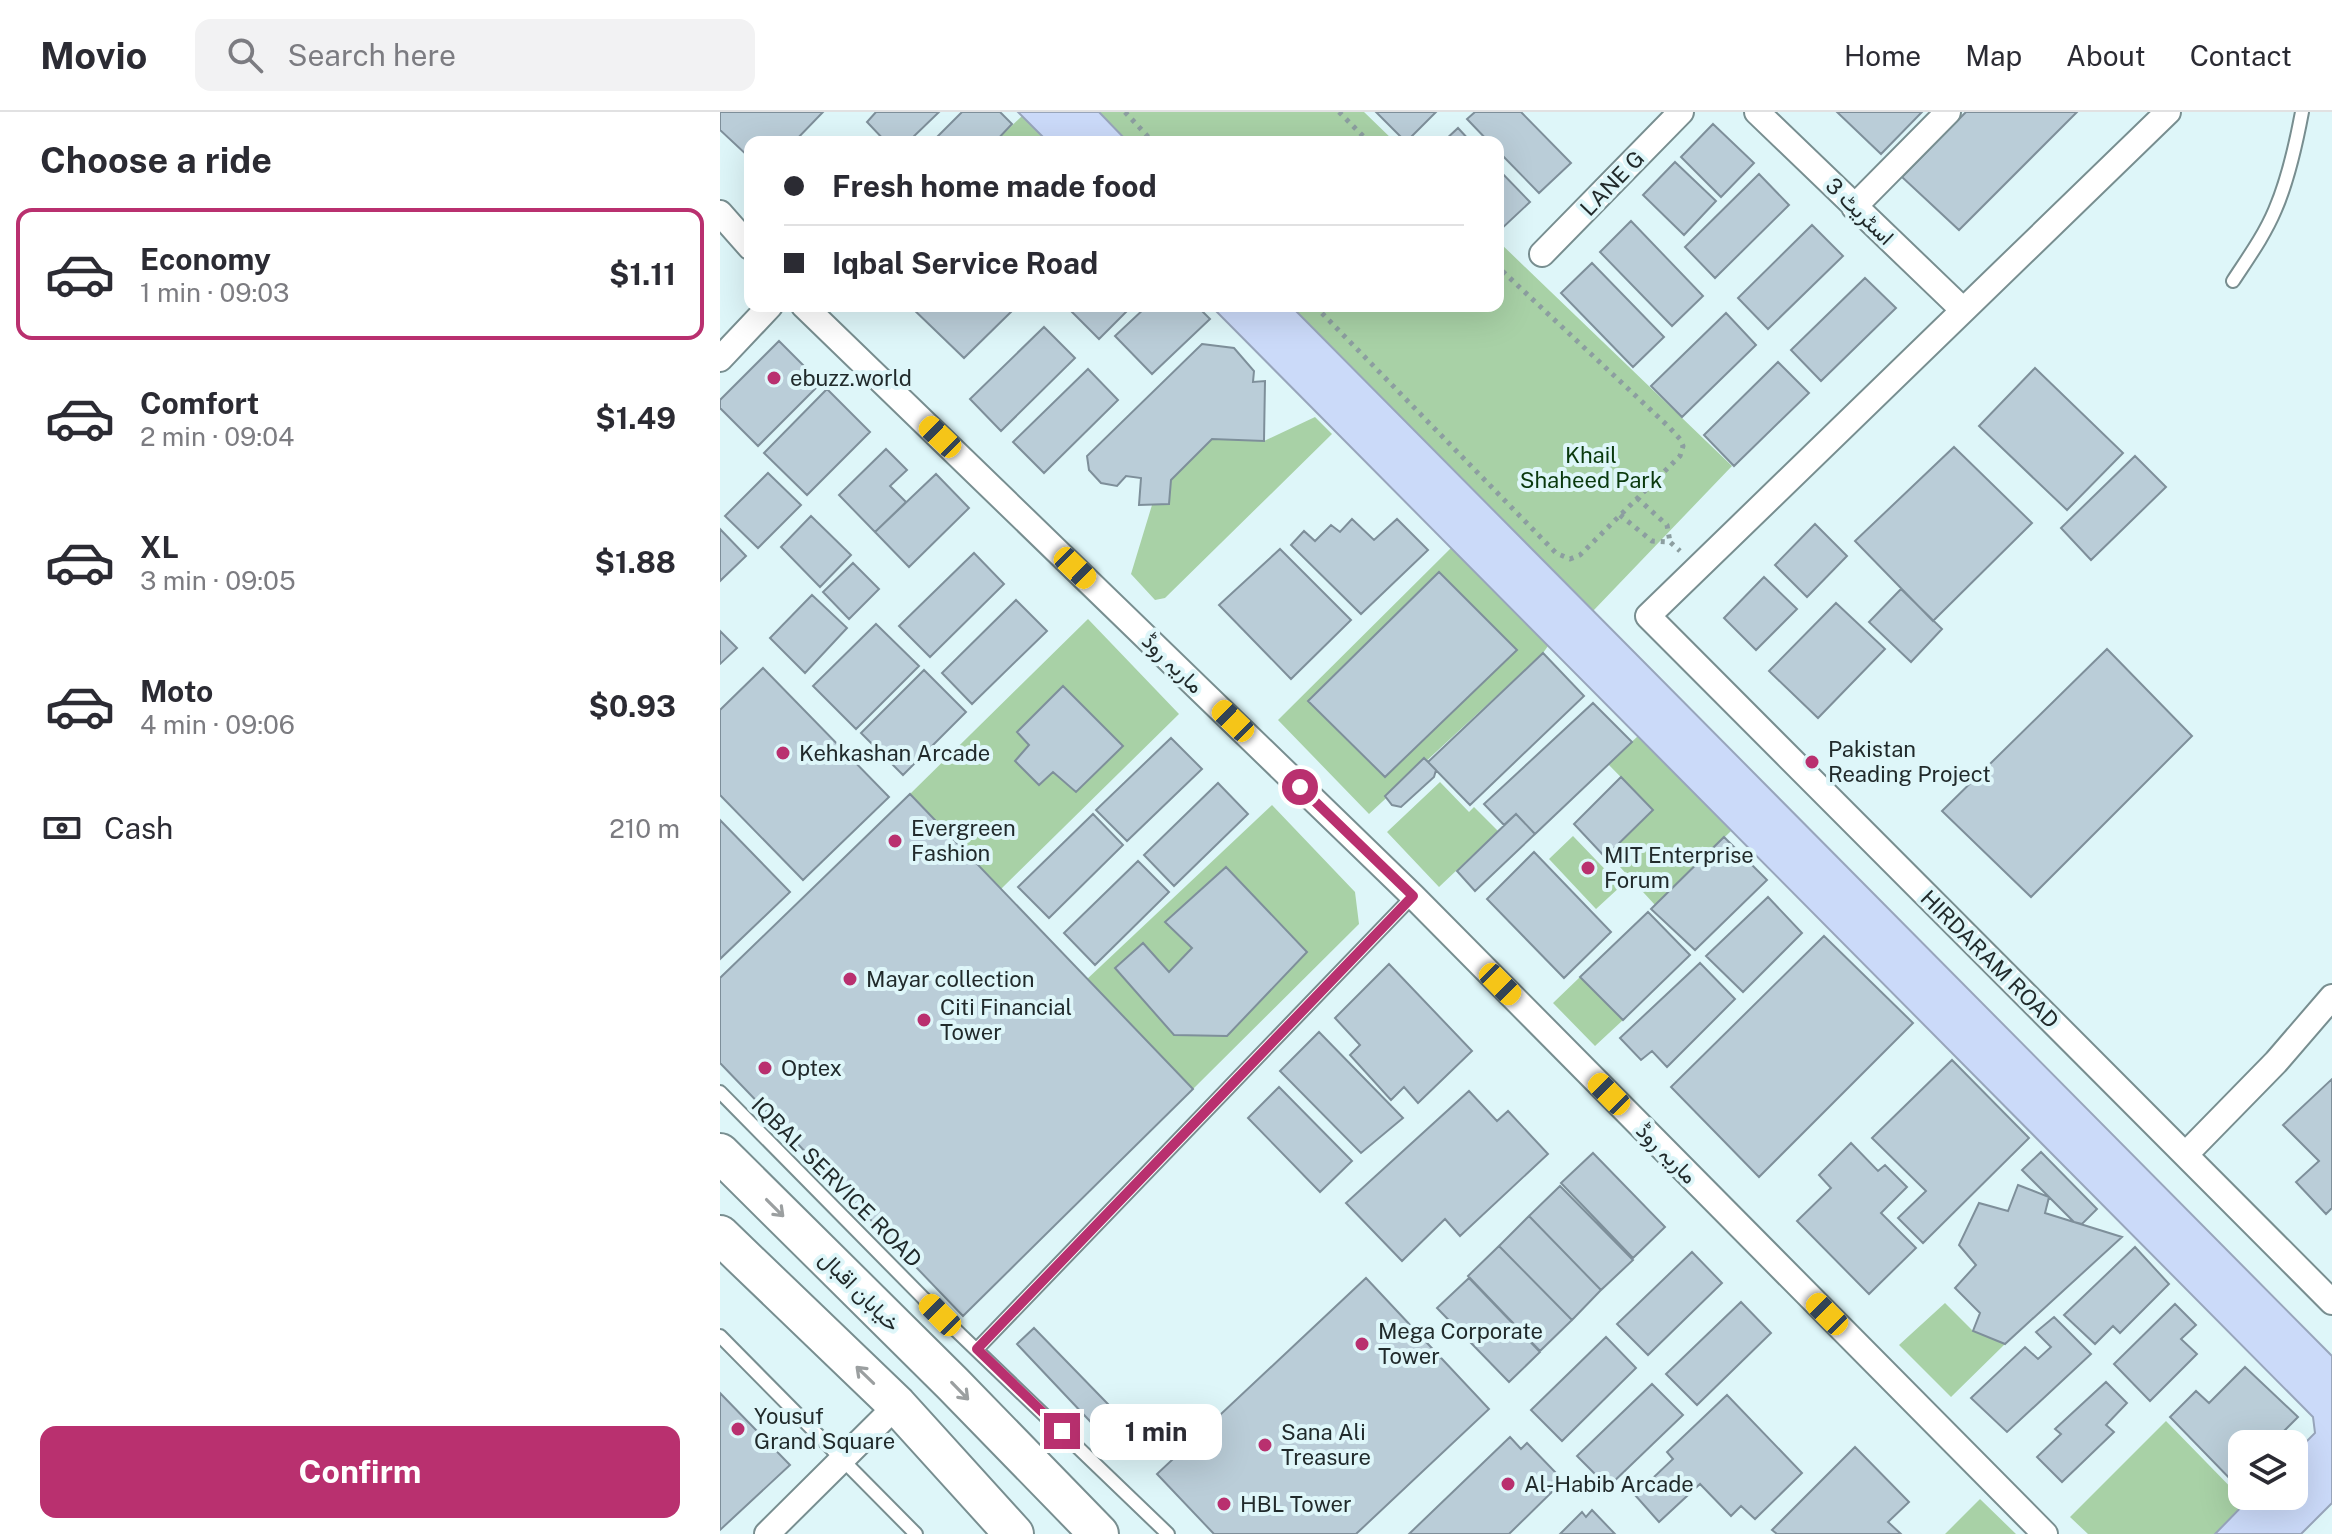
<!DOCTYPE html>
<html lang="en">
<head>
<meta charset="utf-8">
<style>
  :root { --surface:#fff; --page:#f2f2f3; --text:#2b2b33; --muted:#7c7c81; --line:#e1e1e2; --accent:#b9306f }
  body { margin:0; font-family:"Public Sans",Vazirmatn,sans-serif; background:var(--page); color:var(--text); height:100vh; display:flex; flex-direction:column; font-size:30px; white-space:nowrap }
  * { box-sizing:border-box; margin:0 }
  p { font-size:26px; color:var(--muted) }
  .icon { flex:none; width:44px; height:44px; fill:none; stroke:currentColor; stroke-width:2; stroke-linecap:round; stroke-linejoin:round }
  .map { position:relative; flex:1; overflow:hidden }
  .panel { display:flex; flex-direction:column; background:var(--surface); width:720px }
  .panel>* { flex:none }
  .guide { position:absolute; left:24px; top:24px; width:760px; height:176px; border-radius:16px; box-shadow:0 8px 32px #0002; display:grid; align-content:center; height:176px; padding:0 40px; background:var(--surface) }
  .buttons { position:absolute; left:1508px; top:1318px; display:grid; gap:16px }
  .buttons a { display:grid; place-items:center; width:80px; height:80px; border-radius:16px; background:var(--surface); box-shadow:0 8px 32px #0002; font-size:40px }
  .end { position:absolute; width:36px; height:36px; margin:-18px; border:10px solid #b9306f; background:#fff; box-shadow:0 0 0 4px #fff }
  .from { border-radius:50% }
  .bubble { position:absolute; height:56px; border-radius:16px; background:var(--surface); box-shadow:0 8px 32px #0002; font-size:26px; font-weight:700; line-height:56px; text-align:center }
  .car { position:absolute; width:24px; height:48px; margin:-24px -12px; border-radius:10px; box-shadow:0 0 6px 2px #0007; background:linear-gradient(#f5c518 24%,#345 0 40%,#f5c518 0 76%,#345 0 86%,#f5c518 0) }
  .guide b { display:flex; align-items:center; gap:28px; height:76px; font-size:30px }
  .guide b+b { border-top:2px solid var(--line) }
  .guide i { width:20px; height:20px; background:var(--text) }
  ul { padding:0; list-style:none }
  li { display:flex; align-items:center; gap:24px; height:132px; margin:0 16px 12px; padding:0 24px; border:4px solid transparent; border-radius:16px }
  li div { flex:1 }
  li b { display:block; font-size:30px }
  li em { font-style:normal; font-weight:700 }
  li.current { border-color:var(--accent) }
  li>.icon { width:72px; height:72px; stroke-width:1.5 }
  h2 { padding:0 40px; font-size:36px; line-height:96px }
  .pay { display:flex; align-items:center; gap:20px; height:88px; padding:0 40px; font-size:30px }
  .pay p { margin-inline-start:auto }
  .button { display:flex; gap:16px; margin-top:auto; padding:16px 40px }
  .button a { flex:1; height:92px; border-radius:16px; background:var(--accent); color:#fff; font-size:32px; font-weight:700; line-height:92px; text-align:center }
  header { display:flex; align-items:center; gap:48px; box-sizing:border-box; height:112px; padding:0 40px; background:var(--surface); border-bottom:2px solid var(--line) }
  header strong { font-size:38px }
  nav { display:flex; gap:44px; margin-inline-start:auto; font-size:28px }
  .search { width:560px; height:72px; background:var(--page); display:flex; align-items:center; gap:20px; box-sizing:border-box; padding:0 28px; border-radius:16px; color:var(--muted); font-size:30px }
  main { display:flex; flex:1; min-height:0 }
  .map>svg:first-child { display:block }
</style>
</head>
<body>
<header>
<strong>Movio</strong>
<div class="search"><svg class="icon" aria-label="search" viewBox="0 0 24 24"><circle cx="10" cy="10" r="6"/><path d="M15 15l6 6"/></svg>Search here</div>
<nav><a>Home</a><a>Map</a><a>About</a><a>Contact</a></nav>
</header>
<main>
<section class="panel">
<h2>Choose a ride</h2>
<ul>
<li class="current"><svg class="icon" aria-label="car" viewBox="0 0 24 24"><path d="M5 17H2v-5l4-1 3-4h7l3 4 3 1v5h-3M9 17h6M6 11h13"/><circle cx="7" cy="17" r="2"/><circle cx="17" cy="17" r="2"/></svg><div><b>Economy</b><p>1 min · 09:03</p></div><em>$1.11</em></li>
<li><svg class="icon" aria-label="car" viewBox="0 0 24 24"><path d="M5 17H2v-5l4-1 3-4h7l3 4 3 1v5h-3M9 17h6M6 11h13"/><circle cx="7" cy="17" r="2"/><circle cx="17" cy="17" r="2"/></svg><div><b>Comfort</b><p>2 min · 09:04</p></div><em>$1.49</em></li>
<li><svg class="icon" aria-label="car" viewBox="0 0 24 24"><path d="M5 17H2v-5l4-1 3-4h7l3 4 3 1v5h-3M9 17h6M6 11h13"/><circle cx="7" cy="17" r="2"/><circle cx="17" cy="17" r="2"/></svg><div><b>XL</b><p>3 min · 09:05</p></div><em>$1.88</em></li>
<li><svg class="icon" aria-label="car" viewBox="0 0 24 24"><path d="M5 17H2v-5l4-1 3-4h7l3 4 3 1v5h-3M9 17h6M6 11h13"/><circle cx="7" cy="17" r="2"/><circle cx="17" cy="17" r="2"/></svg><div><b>Moto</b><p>4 min · 09:06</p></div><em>$0.93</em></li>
</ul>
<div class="pay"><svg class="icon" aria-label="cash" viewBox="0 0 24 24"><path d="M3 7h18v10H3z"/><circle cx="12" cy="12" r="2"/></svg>Cash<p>210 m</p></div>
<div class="button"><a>Confirm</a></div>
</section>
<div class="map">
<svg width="1612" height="1422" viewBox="0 0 1612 1422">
  <rect width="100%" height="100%" fill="#def6f9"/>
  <path fill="#a8d1a6" d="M379 0H644L675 30H408Z
    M302 4 328 30H275Z
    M778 129 1012 354 873 499 571 194H778Z
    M595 305 612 322 445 486 435 488 411 462 432 393 449 392 451 368 492 327 544 329Z
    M731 436 828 534 823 541 649 702 558 608Z
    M368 507 459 602 281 777 190 682Z
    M918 624 1011 719 935 793 888 742 933 698 888 652Z
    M720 670 749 700 754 695 778 719 719 775 667 720Z
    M552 693 635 780 639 812 473 977 365 869Z
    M853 724 901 774 876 797 829 747Z
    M860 865 903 908 875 934 833 891Z
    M1225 1191 1253 1219 1285 1232 1231 1285 1179 1233Z
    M1446 1309 1526 1391 1495 1422H1368L1350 1405Z
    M1260 1387 1296 1422H1225Z"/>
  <path fill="#cbdaf9" stroke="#98a5bb" stroke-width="2" d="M298 0H379L408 30H328Z
    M491 194H571L1612 1244V1391L1581 1422H1495L1532 1384H1574V1342L1595 1321 1593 1305Z"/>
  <path fill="#bacdd8" stroke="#7e8f9a" stroke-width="2" d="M0 0H103L74 30H30V46L0 18Z
    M156 0H219L188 30H166L147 10Z
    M242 0H280L292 12 275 30H212Z
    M656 0H716L686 30Z
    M755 0H801L851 51 819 81 778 39V30H769L747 7Z
    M1117 0H1202L1161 42Z
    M1246 0H1357L1239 118 1182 65Z
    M993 12 1034 51 1001 85 961 45Z
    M738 16 751 30H723Z
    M955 50 996 89 964 123 923 83Z
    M778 57 810 90 778 120Z
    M1039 62 1069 93 995 166 965 135Z
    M911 109 983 184 952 214 880 140Z
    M1092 113 1123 144 1048 217 1018 186Z
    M872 151 944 225 913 255 841 181Z
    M1145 166 1176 196 1101 269 1071 238Z
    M190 194H297L244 246Z
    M346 194H412L379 227Z
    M427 194H477L490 207 432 262 395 224Z
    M1006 201 1036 233 962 305 931 274Z
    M324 215 355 246 281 319 250 287Z
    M59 229 101 271 38 334 0 296V288Z
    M482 232 514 236 534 259 533 270 545 269 544 329 492 327 451 368 449 392 419 393 421 366 406 364 397 374 381 371 369 358 367 344Z
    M1058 250 1089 281 1014 354 984 323Z
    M1315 256 1403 341 1347 398 1259 314Z
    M368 257 398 288 324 361 293 330Z
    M107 277 150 320 87 383 44 341Z
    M1234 335 1312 411 1213 509 1135 429Z
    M166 337 187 358 170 374 186 390 155 420 119 383Z
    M1415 344 1446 375 1371 448 1341 416Z
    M48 361 81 393 38 436 5 404Z
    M216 362 249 396 189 455 155 420Z
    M91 404 131 443 100 475 61 435Z
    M632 407 654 428 677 407 708 438 641 502 571 433 584 419 595 429 611 413 620 420Z
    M1095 412 1127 444 1087 485 1055 453Z
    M0 417 26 444 0 469Z
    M560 437 631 508 571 567 499 493Z
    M254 441 284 472 210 545 179 514Z
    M133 451 159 477 129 507 103 480Z
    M719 460 797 538 665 665 588 589Z
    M1044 465 1077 497 1036 538 1004 506Z
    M1181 477 1222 517 1191 550 1149 510Z
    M92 483 127 516 85 561 50 526Z
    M296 488 327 519 252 592 222 561Z
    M1116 491 1165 537 1098 606 1049 559Z
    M156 512 199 554 136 617 93 574Z
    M0 519 17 536 0 552Z
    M1387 537 1472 624 1311 785 1222 699Z
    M823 541 864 584 750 693 708 650Z
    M43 556 169 685 83 768 0 683V598Z
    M204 558 246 600 183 663 141 621Z
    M343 574 403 634 356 680 333 660 319 673 295 649 309 633 297 620Z
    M873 591 912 630 815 722 796 702 784 713 764 692Z
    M451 626 482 657 407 729 376 698Z
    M704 646 716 658 714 665 681 695 672 693 665 684Z
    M901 665 933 698 885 745 854 712Z
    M498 671 528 702 454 774 424 743Z
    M190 682 473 977 243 1204 0 951V866Z
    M373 702 403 733 329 806 298 775Z
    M796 702 815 722 755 779 737 759Z
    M0 708 70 780 0 847Z
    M1004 725 1047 768 975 838 931 797Z
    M814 740 891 820 844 866 767 787Z
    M418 749 449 780 375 853 344 821Z
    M506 755 587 840 507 924 454 923 395 856 423 831 449 860 472 836 445 810Z
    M1048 785 1082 821 1023 880 986 844Z
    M928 800 970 843 903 908 860 865Z
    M1104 824 1193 911 1039 1065 951 975Z
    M980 851 1015 887 947 955 932 939 921 948 900 926Z
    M669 852 752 939 698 991 684 975 671 988 630 943 640 933 615 906Z
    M599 920 683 1006 641 1041 560 959Z
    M1232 948 1309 1026 1203 1131 1178 1106 1206 1079 1152 1026Z
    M1612 967V1096L1606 1102 1576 1070 1599 1049 1563 1013Z
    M559 975 632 1049 600 1080 528 1006Z
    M749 979 777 1009 788 999 828 1042 740 1124 725 1107 682 1149 626 1091Z
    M1131 1031 1158 1059 1165 1053 1187 1075 1161 1101 1196 1136 1149 1182 1077 1109 1111 1076 1099 1063Z
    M1321 1040 1377 1097 1362 1112 1354 1110 1302 1058Z
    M873 1041 945 1115 913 1146 841 1071Z
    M1298 1073 1329 1085 1325 1101 1402 1125 1285 1232 1253 1219 1260 1201 1235 1176 1256 1153 1239 1133 1259 1091 1288 1099Z
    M840 1074 913 1148 881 1178 809 1104Z
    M809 1104 881 1178 852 1208 779 1134Z
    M779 1134 852 1208 820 1239 748 1164Z
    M1415 1135 1449 1172 1400 1221 1393 1214 1375 1232 1344 1203Z
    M972 1140 1002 1171 928 1243 897 1212Z
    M646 1166 769 1297 636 1422H494L437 1362Z
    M749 1166 820 1240 789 1270 717 1196Z
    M1021 1190 1051 1221 977 1293 946 1262Z
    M1455 1192 1476 1213 1461 1227 1477 1242 1430 1289 1394 1252Z
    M1334 1205 1371 1242 1287 1320 1251 1286 1305 1235 1318 1247 1331 1235 1316 1220Z
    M314 1216 420 1325 401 1342 297 1232Z
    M886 1225 916 1256 842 1329 811 1298Z
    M1525 1255 1578 1305 1551 1332H1522V1368L1517 1374 1450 1305 1476 1279 1489 1291Z
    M1386 1270 1407 1291 1386 1313 1394 1320 1342 1370 1317 1345 1341 1322 1335 1317Z
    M932 1272 963 1303 888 1375 857 1344Z
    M0 1281 70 1353 0 1418Z
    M1007 1283 1082 1361 1035 1407 1021 1394 1011 1404 980 1372 939 1410 915 1383 953 1347 947 1340Z
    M790 1325 801 1337 807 1331 838 1363 832 1370 837 1375 789 1422H689Z
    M1135 1335 1189 1390 1168 1410 1181 1422H1057L1052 1418Z
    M872 1398 895 1422H840L862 1400 866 1405Z"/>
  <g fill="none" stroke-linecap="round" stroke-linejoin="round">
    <g stroke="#788e90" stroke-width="16">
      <path id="lane" d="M1513 169C1528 146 1544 124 1555 98 1568 68 1576 32 1582 0
        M0 980 220 1203 448 1422
        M0 1224 196 1422
        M257 1237 693 784"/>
    </g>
    <g stroke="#788e90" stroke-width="28">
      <path id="street" d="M1037 0 1243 198
        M1448 0 928 504 1612 1190
        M1134 95 1228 0
        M0 101 30 135
        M822 142 961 0
        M84 194 693 784 1325 1422
        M0 247 50 194
        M1466 1042 1556 950 1612 885
        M47 1422 177 1293"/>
    </g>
    <g stroke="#788e90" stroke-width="42">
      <path id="primary" d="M0 1041 233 1272 379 1422
        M0 1123 177 1293 294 1422"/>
    </g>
    <path stroke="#8c9ea0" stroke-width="5" stroke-dasharray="4 6" stroke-linecap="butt" d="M405 0 433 30
      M619 0 649 30
      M595 194 836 441 850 447 860 443 960 344 963 334 960 327 949 315 778 155
      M917 386 947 413 950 430
      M900 403 932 429 950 430 960 439"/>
    <use href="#lane" stroke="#fff" stroke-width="12"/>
    <use href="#street" stroke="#fff" stroke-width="24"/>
    <use href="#primary" stroke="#fff" stroke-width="38"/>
  </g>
  <defs><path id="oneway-shaft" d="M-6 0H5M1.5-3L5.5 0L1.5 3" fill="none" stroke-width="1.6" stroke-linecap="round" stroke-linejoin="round" transform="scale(2)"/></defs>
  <g stroke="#9b9fa0">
    <use href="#oneway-shaft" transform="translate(55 1096) rotate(45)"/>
    <use href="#oneway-shaft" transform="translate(145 1263) rotate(-136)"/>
    <use href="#oneway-shaft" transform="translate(240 1279) rotate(46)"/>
  </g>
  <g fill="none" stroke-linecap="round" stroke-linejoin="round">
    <path stroke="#b9306f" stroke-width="10" d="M342 1319 257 1237 693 784 580 675"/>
  </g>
  <g fill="#b9306f" stroke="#def6f9" stroke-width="3">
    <circle cx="54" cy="266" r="8"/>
    <circle cx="63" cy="641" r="8"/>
    <circle cx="1092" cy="650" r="8"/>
    <circle cx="175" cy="729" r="8"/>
    <circle cx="868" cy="756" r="8"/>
    <circle cx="130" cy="867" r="8"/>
    <circle cx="204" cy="908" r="8"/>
    <circle cx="45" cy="956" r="8"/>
    <circle cx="642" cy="1232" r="8"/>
    <circle cx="18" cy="1317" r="8"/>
    <circle cx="545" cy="1333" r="8"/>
    <circle cx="788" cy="1372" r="8"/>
    <circle cx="504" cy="1392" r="8"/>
  </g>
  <g text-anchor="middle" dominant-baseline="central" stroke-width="8" stroke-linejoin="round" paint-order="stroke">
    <g font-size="22" fill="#212a2b" stroke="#def6f9">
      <text transform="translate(892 71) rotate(-46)">LANE G</text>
      <text transform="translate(1140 99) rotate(44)">اسٹریٹ 3</text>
      <text transform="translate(453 551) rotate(44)">ماریہ روڈ</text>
      <text transform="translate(1270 847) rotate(45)">HIRDARAM ROAD</text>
      <text transform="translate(947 1041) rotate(45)">ماریہ روڈ</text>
      <text transform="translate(117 1070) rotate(45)">IQBAL SERVICE ROAD</text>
      <text transform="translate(140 1179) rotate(45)">خیابان اقبال</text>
    </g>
    <g font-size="22" fill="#212a2b" stroke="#def6f9" text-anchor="start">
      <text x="70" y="266">ebuzz.world</text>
      <text x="1108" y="637">Pakistan<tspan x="1108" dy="25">Reading Project</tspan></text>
      <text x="79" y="641">Kehkashan Arcade</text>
      <text x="191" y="716">Evergreen<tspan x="191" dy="25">Fashion</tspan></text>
      <text x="884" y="743">MIT Enterprise<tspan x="884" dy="25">Forum</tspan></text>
      <text x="146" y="867">Mayar collection</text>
      <text x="220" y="895">Citi Financial<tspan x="220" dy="25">Tower</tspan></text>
      <text x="61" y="956">Optex</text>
      <text x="658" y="1219">Mega Corporate<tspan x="658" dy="25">Tower</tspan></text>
      <text x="34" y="1304">Yousuf<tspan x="34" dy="25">Grand Square</tspan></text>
      <text x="561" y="1320">Sana Ali<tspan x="561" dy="25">Treasure</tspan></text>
      <text x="804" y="1372">Al-Habib Arcade</text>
      <text x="520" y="1392">HBL Tower</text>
    </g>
    <g font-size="22" fill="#0a390d" stroke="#def6f9">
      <text x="871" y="343">Khail<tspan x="871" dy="25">Shaheed Park</tspan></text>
    </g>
  </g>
</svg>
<div class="buttons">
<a><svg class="icon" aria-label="layers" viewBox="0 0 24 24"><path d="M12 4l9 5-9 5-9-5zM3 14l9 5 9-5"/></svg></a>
</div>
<i class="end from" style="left:580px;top:675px"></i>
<i class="end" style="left:342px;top:1319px"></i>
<div class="bubble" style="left:370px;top:1292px;width:132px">1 min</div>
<i class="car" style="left:220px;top:325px;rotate:314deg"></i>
<i class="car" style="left:355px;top:456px;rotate:134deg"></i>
<i class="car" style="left:513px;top:609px;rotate:314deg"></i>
<i class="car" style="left:780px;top:872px;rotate:135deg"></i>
<i class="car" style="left:889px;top:982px;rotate:315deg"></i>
<i class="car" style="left:1107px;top:1202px;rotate:315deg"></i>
<i class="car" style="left:220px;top:1203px;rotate:315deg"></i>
<div class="guide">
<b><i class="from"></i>Fresh home made food</b>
<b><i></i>Iqbal Service Road</b>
</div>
</div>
</main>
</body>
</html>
